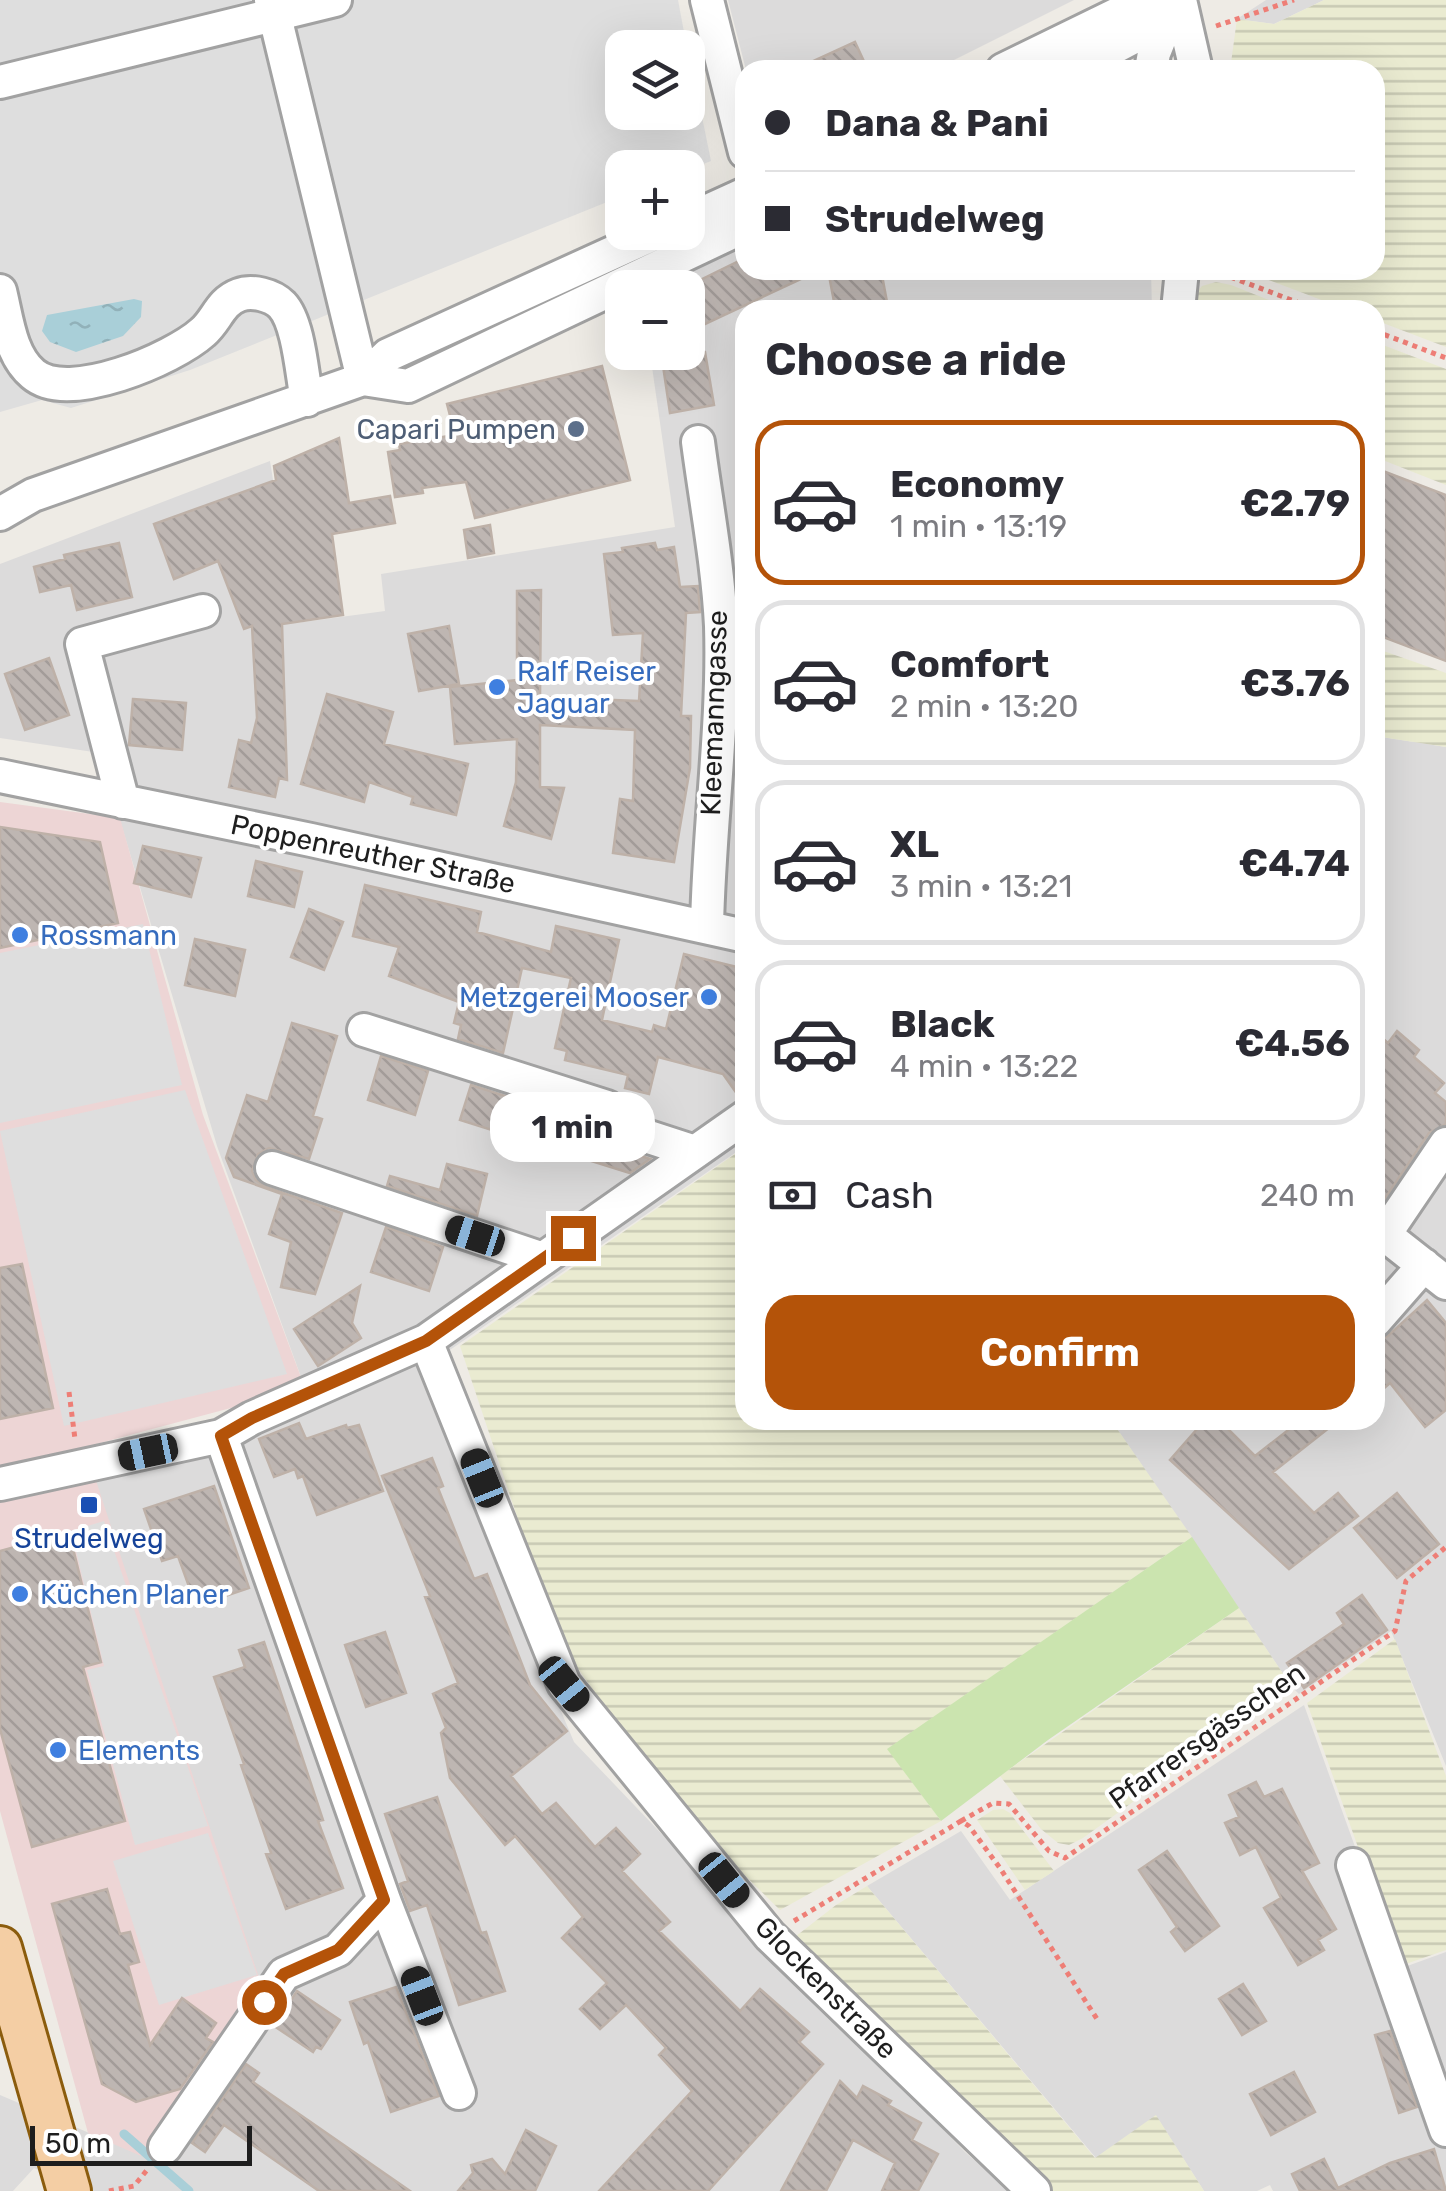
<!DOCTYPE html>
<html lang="en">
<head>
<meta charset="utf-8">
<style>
  :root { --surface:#fff; --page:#f7f7f7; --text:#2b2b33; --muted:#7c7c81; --line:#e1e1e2; --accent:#b45309 }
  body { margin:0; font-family:Rubik,sans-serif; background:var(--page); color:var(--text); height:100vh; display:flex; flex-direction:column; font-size:38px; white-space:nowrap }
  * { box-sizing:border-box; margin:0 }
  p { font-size:32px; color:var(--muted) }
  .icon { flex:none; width:55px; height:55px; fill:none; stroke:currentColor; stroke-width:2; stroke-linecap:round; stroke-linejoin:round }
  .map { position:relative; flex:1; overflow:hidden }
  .side { position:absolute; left:735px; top:300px; width:650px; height:1130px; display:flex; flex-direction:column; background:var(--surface); border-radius:30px; box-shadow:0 10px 40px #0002 }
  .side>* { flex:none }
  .top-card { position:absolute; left:735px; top:60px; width:650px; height:220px; border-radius:30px; box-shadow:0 10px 40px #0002; display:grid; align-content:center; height:220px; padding:0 30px; background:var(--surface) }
  .controls { position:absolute; left:605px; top:30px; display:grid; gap:20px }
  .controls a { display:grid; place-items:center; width:100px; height:100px; border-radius:20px; background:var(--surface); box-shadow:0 10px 40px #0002; font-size:50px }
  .scale { position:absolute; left:30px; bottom:25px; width:222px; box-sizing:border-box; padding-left:10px; border:5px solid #1e1e1e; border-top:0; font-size:28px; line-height:35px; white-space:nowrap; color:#1e1e1e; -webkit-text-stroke:8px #fff; paint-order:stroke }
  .end { position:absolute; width:45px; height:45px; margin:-22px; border:12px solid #b45309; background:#fff; box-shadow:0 0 0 5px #fff }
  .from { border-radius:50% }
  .bubble { position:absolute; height:70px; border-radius:30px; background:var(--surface); box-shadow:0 10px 40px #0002; font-size:32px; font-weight:700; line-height:70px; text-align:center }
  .car { position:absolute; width:30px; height:60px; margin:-30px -15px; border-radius:12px; box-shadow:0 0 8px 2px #0007; background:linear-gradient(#222 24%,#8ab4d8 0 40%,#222 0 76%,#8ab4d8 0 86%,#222 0) }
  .top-card b { display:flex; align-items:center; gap:35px; height:95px; font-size:38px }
  .top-card b+b { border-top:2px solid var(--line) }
  .top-card i { width:25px; height:25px; background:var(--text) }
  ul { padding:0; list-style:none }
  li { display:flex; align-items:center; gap:30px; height:165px; margin:0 20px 15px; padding:0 10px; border:5px solid var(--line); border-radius:30px }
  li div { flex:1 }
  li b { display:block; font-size:38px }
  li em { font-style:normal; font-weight:700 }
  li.active { border-color:var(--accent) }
  li>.icon { width:90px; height:90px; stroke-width:1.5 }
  h2 { padding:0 30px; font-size:45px; line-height:120px }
  .pay { display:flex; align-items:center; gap:25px; height:110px; padding:0 30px; font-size:38px }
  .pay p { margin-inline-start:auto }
  .action { display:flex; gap:20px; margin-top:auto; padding:20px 30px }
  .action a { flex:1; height:115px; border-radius:30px; background:var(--accent); color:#fff; font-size:40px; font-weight:700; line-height:115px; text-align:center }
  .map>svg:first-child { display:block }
</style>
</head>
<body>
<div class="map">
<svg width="1446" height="2191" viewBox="0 0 1446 2191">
  <defs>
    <pattern id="farmland-rules" width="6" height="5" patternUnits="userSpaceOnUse" patternTransform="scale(2.5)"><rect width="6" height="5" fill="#eaebd1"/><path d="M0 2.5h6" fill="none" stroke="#c8c9b3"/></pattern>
    <pattern id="water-ripples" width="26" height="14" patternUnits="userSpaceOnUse" patternTransform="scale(2.5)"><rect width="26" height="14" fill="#a9cfd8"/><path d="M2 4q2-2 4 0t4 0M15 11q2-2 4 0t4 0" fill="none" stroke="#91b1b9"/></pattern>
    <pattern id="building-back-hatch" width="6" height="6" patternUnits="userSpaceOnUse" patternTransform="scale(2.5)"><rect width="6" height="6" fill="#beb6b2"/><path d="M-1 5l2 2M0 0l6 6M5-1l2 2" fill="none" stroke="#a39c99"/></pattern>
  </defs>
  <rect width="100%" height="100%" fill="#eeebe5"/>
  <path fill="#dcdbdb" d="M728 0H1074L934 70H746Z
    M1266 0H1324L1274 24 1237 19Z
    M745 245V270H1151L1152 310H745V1146L418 1372 574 1742 965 2152 1010 2191H84L34 2168 13 2191H0V2095L141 2155 94 1477 305 1388 217 1146 100 753 0 738V564L270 461 296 623 385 611 381 574 675 527 650 353 688 352V288L661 287Z
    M1375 736 1446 747V1766L1391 1631 1299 1694 1292 1687 1111 1420H1375Z
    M1304 1705 1399 1969 1446 1952V2191H1273L1270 2185 1257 2191H1204L1156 2116 1096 2158 867 1886 961 1831 1010 1900Z"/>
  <path fill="#edd5d5" d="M0 802 120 818 203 1115 305 1388 85 1447 262 1987 141 2156 88 2133 0 1811Z"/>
  <path fill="url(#farmland-rules)" d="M1324 0H1446V347L1375 320V310H1348L1242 270H1375V70H1230L1237 19 1274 24Z
    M1216 282 1231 285 1294 310H1193L1195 294 1202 286Z
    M1375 342 1446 369V485L1375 457Z
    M1375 648 1446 673V747L1375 736Z
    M745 1147V1420H1111L1192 1537 888 1749 941 1821 780 1910 677 1808 559 1642 460 1346Z
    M1239 1608 1292 1687 1083 1838 1069 1845 1058 1843 1041 1829 1000 1776Z
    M1395 1639 1446 1776V1950L1400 1966 1307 1703Z
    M1003 1809 1010 1813 1054 1871 1025 1890 977 1820 993 1810Z
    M867 1886 1095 2158 1156 2115 1204 2191H1050L791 1940 836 1905Z"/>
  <path fill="#cbe4af" d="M1192 1537 1239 1608 1048 1740 941 1821 887 1749Z"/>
  <path fill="#dedede" d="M0 0H678L687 48H622V112H688V48L711 161 688 170V168H622V196L190 370 71 408 42 400 0 412Z
    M143 924 182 1085 0 1123V953Z
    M185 1090 287 1374 64 1426 0 1131Z
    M104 1521 208 1826 135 1845 87 1670 104 1666 71 1531Z
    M208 1833 257 1975 159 2005 113 1861Z"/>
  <path fill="url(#water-ripples)" d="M134 299 142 301 141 317 123 336 76 352 50 342 42 331 47 315Z"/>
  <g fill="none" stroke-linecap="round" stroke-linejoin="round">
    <path stroke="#a9cfd8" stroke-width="9" d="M124 2134 189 2191"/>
  </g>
  <path fill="url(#building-back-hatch)" stroke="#beb1a8" stroke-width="2.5" d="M855 42 868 70H794Z
    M745 258V270H820L688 332V286Z
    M828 270H881L887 302 849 309 848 304 835 307Z
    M661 352H705L714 405 670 413Z
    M602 366 630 480 475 518 466 482 422 488 423 493 395 497 388 452 400 450 399 444 455 435 447 404Z
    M339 438 349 503 390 496 395 523 332 534 343 615 282 624 287 780 279 778 275 797 229 787 239 740 251 743 257 718 252 626 244 629 218 561 174 579 154 524 276 480 274 466Z
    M1375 468 1446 495V661L1375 634Z
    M490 525 494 553 468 558 464 530Z
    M119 543 132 597 77 610 71 585 40 592 34 567 65 559 64 555Z
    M655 543 657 550 674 547 680 587 698 586 700 612 686 613 681 716H691L690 768 674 862 613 853 620 799 633 801 635 730 540 725V787L564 788 551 839 504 826 516 782 517 739 455 744 450 687 517 680V591L541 590 540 697 639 701 643 633 613 635 604 554 623 552 622 548Z
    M449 626 459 684 419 691 408 634Z
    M49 658 69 715 25 730 5 674Z
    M327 694 393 712 384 744 468 764 456 815 411 804 413 797 369 782 364 802 301 784Z
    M133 699 186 703 182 750 129 745Z
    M0 827 100 842 118 923 0 948Z
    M143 846 201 858 191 897 134 883Z
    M256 861 302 872 294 907 248 896Z
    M365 885 481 912 477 932 551 952 556 926 619 940 602 1020 652 1032 654 1025 666 1029 684 954 745 969V1097L740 1098 723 1074 658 1057 649 1094 625 1088 628 1075 565 1060 567 1051 555 1048 571 978 522 968 503 1053 458 1039 461 1025 454 1023 459 1002 389 976 399 947 353 936Z
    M309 909 343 922 324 970 291 957Z
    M195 939 245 950 235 996 185 985Z
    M292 1023 337 1036 313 1116 322 1119 309 1159 269 1148 258 1154 252 1171 256 1180 266 1187 342 1213 315 1294 281 1287 291 1242 269 1234 282 1194 234 1177 226 1158 247 1095 268 1102Z
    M1397 1031 1419 1050 1414 1057 1444 1083 1435 1093 1446 1102V1124L1429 1133 1382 1203 1375 1198V1032L1388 1043Z
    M381 1056 428 1071 415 1115 368 1100Z
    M471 1085 524 1102 514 1137 460 1120Z
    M565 1122 593 1131 606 1144 650 1159 630 1173 556 1150Z
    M447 1164 487 1174 477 1216 387 1186 390 1176 440 1190Z
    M386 1227 443 1247 429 1291 371 1272Z
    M22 1264 53 1408 0 1419V1268Z
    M360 1286 352 1323 361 1338 318 1366 294 1329Z
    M1427 1300 1446 1323V1410L1425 1427 1390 1383 1375 1396V1343L1389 1335Z
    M1205 1420H1219L1255 1456 1301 1420H1339L1273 1472 1314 1513 1338 1493 1358 1516 1289 1569 1170 1460Z
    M299 1423 306 1439 346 1425 347 1428 359 1425 383 1491 317 1515 303 1476 298 1478 295 1469 274 1477 259 1439Z
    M432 1458 443 1486 438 1488 474 1579 487 1574 530 1685 567 1731 511 1776 542 1814 556 1803 595 1847 616 1828 640 1854 622 1871 670 1922 659 1931 740 2011 760 1989 809 2032 799 2042 823 2064 708 2191H599L692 2091 659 2055 666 2048 626 2005 600 2029 580 2009 607 1983 562 1938 583 1917 515 1836 505 1845 450 1778 441 1733 446 1728 433 1694 458 1683 425 1597 430 1596 382 1476Z
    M214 1486 249 1588 196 1606 178 1556 162 1561 144 1509Z
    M1397 1493 1439 1544 1397 1578 1354 1528Z
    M69 1532 101 1662 83 1667 125 1821 32 1847 0 1729V1551Z
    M1362 1595 1387 1630 1304 1688 1287 1663 1344 1624 1337 1613Z
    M385 1632 406 1693 366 1707 345 1645Z
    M264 1642 323 1820 318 1821 343 1888 286 1909 266 1854 271 1853 241 1765 244 1764 214 1677 245 1667 239 1650Z
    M1256 1782 1264 1797 1282 1789 1319 1863 1302 1871 1336 1929 1318 1940 1324 1950 1298 1965 1264 1908 1281 1898 1256 1847 1240 1855 1225 1823 1239 1817 1229 1795Z
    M437 1797 481 1933 486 1932 505 1991 459 2005 427 1905 410 1911 400 1884 408 1881 385 1814Z
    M1167 1851 1219 1926 1185 1951 1171 1932 1177 1927 1139 1870Z
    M107 1889 120 1934 130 1932 139 1962 128 1965 150 2045 182 1998 216 2023 206 2038 213 2042 180 2089 136 2102 102 2084 52 1904Z
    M1243 1984 1266 2021 1242 2035 1219 1999Z
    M396 1987 439 2096 391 2112 368 2042 364 2044 350 2002Z
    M297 1991 340 2020 321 2049 316 2047 313 2052 274 2026Z
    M1390 2031 1417 2107 1399 2113 1375 2035Z
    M246 2064 259 2073 253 2082 410 2191H319L224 2125 205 2152 192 2143Z
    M1294 2072 1315 2112 1271 2135 1250 2094Z
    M840 2081 857 2098 863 2086 891 2101 888 2105 921 2123 912 2140 938 2154 918 2191H882L895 2163 853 2140 826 2191H781Z
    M526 2130 556 2146 535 2191H458L473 2173 471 2165 492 2159 505 2174Z
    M1434 2149 1446 2191H1300L1292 2174 1324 2159 1338 2188 1390 2163Z"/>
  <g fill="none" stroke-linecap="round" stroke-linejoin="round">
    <g stroke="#a2a2a2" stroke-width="38">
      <path id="minor" d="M271 0 363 379
        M707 0 745 152
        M1180 0 1196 70
        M1003 70 1132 7 1158 0
        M1071 70 1143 32 1173 0
        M1151 70 1154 53 1170 13
        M0 82 335 0
        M688 220 745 194
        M0 291C7 319 10 355 33 374 68 404 173 359 203 332 217 320 220 302 239 295 252 290 272 295 282 305 299 323 302 376 307 400
        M1178 310 1182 270
        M363 379 408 386 745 226
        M698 442C706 503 718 565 721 626 724 726 709 826 707 926
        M0 514 33 495 363 379 388 355 658 232
        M0 776 311 840 745 936
        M123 802 82 644 203 611
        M364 1030 607 1107 612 1125 695 1152
        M272 1168 543 1259
        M1375 1227 1446 1283
        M1385 1234 1446 1144
        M1375 1321 1424 1265
        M426 1341 564 1684 770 1936 1034 2191
        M221 1436 384 1900 459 2093
        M0 1484 221 1436 252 1418 426 1341 745 1117
        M1353 1865 1446 2130
        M165 2147 284 1974 338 1950 384 1900"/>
    </g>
    <g stroke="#8b5c0d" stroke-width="48">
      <path id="major" d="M0 1948 69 2191"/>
    </g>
    <path stroke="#ee7e76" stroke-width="5" stroke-dasharray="5 5" stroke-linecap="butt" d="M1216 26 1294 0
      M1212 270 1318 310
      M1375 331 1446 358
      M69 1392 75 1439
      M961 1821 993 1803 1009 1804 1049 1851 1065 1858 1395 1631 1406 1581 1446 1547
      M794 1921 961 1821 969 1826 1000 1868 1097 2019
      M109 2191 134 2186 147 2170"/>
    <use href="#minor" stroke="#fff" stroke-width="32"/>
    <use href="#major" stroke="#f4cea4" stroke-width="42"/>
  </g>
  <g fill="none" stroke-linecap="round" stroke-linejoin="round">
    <path stroke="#b45309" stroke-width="12" d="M264 2002 284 1974 338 1950 384 1900 221 1436 252 1418 426 1341 573 1238"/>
  </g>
  <circle fill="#5c6f8a" stroke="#fff" stroke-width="4" cx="576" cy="429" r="10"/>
  <g fill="#3f7fe0" stroke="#fff" stroke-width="4">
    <circle cx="497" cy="687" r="10"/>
    <circle cx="20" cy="935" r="10"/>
    <circle cx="709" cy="997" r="10"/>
    <circle cx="20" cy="1594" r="10"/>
    <circle cx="58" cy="1750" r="10"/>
  </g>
  <rect fill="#1a4fb4" stroke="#fff" stroke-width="4" x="79" y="1495" width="20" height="20" rx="5"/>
  <g text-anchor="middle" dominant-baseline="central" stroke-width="8" stroke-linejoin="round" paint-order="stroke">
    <g font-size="28" fill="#4e5e75" stroke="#fff" text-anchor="end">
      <text x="556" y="429">Capari Pumpen</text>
    </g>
    <g font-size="28" fill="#366cbe" stroke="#fff" text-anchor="start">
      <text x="517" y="671">Ralf Reiser<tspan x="517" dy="32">Jaguar</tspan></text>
      <text x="40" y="935">Rossmann</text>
      <text x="689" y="997" text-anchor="end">Metzgerei Mooser</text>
      <text x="40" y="1594">Küchen Planer</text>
      <text x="78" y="1750">Elements</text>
    </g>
    <g font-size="28" fill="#1e1e1e" stroke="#fff">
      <text transform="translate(714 713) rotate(-88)">Kleemanngasse</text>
      <text transform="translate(373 854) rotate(12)">Poppenreuther Straße</text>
      <text transform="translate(1207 1736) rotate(-35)">Pfarrersgässchen</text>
      <text transform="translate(826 1988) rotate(45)">Glockenstraße</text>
    </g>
    <g font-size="28" fill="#164399" stroke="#fff">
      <text x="89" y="1538">Strudelweg</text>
    </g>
  </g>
</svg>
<div class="controls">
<a><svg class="icon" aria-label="layers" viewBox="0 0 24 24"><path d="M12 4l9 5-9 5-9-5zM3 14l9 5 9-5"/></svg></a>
<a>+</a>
<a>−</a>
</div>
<div class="scale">50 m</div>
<i class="end from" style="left:264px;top:2002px"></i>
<i class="end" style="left:573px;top:1238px"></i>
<div class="bubble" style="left:490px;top:1092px;width:165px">1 min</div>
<i class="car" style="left:475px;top:1236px;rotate:288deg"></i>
<i class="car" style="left:148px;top:1452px;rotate:258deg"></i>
<i class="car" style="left:482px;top:1478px;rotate:338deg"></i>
<i class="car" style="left:564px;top:1684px;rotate:141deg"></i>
<i class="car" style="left:724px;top:1880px;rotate:141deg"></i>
<i class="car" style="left:422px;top:1996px;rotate:339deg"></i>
<div class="top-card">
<b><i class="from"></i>Dana &amp; Pani</b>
<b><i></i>Strudelweg</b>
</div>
<section class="side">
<h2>Choose a ride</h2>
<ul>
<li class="active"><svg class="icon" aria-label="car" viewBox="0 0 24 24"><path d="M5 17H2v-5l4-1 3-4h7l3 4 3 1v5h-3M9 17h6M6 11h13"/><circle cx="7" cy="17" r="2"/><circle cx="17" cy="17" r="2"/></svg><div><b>Economy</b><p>1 min · 13:19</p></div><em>€2.79</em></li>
<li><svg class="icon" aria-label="car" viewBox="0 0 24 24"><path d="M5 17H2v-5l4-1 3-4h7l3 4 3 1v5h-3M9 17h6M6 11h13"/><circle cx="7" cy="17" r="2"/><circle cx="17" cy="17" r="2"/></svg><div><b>Comfort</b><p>2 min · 13:20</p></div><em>€3.76</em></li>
<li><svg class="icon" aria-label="car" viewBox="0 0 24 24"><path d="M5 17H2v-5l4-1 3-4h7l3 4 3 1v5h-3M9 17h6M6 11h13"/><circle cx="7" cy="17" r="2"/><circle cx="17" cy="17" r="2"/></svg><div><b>XL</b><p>3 min · 13:21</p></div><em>€4.74</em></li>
<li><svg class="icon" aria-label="car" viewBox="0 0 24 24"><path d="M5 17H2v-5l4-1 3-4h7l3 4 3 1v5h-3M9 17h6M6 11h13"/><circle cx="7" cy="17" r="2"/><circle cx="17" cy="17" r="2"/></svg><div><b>Black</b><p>4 min · 13:22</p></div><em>€4.56</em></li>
</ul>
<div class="pay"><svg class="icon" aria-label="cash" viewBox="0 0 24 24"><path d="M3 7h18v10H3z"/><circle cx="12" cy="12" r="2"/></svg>Cash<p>240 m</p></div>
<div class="action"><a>Confirm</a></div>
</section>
</div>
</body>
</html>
